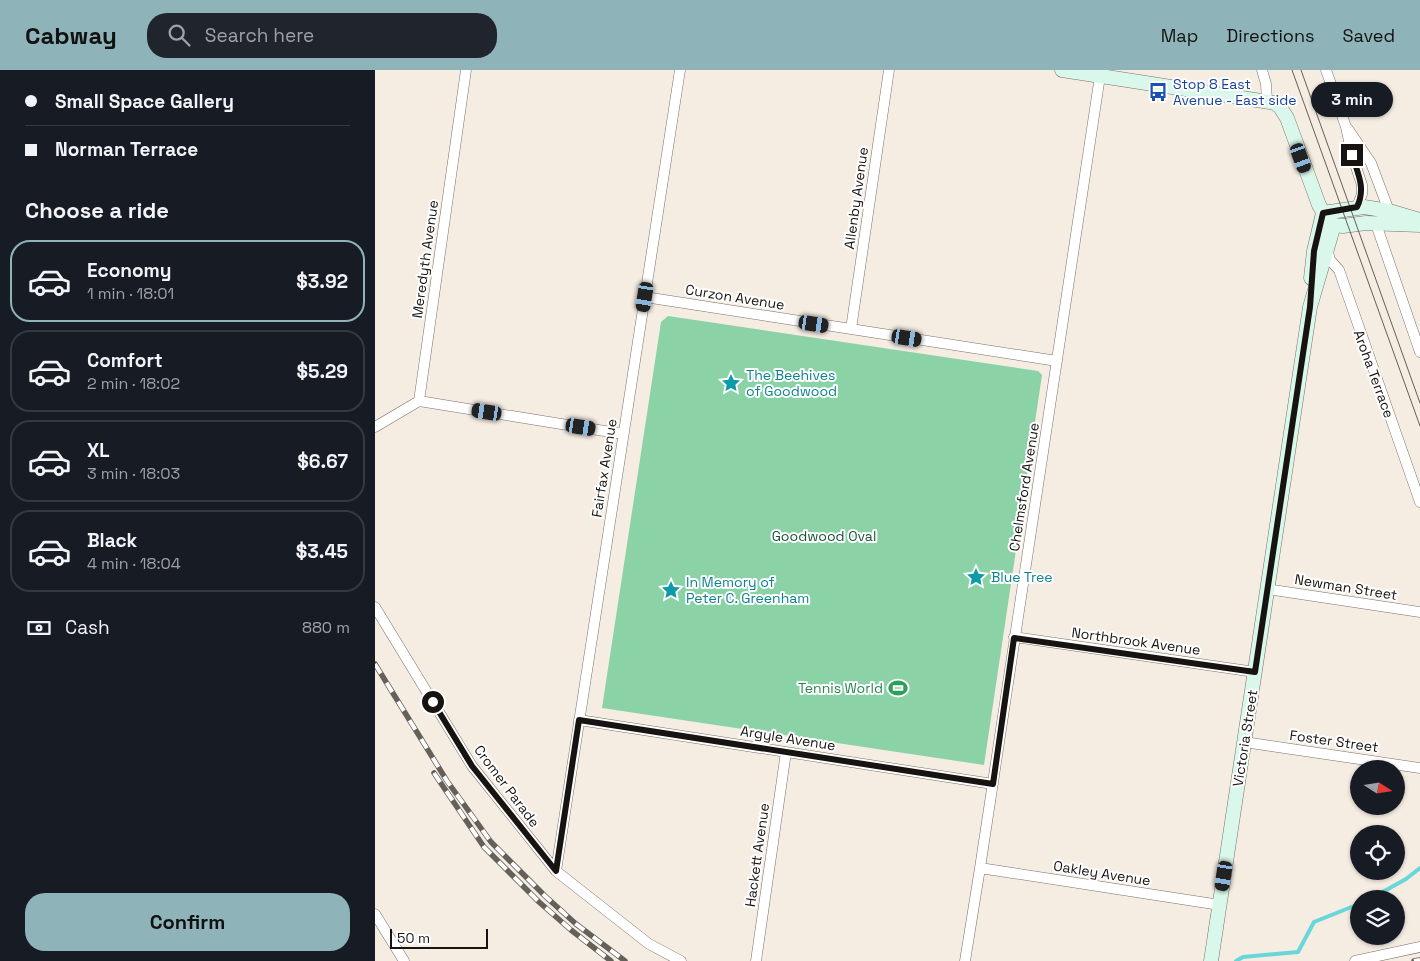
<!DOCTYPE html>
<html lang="en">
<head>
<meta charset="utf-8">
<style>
  :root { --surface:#171b24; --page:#20242c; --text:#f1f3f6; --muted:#9ea1a6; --line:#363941; --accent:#8eb3b8 }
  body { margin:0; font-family:"Space Grotesk",sans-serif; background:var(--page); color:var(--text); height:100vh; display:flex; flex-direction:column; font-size:19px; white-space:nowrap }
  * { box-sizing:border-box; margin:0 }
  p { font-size:16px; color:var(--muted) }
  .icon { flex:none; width:28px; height:28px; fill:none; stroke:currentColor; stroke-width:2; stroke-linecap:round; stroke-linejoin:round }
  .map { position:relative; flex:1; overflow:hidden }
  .panel { display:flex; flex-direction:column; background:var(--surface); width:375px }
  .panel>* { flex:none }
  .top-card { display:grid; align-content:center; height:110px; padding:0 25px; background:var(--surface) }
  .needle { width:32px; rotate:102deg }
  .fabs { position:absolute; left:975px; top:690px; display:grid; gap:10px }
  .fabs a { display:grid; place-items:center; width:55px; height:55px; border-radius:50%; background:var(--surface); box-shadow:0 1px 4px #0004; font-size:25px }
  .scale { position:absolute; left:15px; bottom:12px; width:98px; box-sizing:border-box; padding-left:5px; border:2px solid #171310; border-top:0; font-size:14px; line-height:18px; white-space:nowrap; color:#171310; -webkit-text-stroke:4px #fff; paint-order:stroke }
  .end { position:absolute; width:22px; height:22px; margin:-11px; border:6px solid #171310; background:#fff; box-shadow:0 0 0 2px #fff }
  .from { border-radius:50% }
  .bubble { position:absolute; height:35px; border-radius:18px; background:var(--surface); box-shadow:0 1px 4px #0004; font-size:16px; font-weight:600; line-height:35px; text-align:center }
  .car { position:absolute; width:15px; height:30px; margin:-15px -8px; border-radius:6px; box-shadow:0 0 4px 1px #0007; background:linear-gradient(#222 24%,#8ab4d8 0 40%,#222 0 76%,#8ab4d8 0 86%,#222 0) }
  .top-card b { display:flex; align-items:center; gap:18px; height:48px; font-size:19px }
  .top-card b+b { border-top:1px solid var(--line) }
  .top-card i { width:12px; height:12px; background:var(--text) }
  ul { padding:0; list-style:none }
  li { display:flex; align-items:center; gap:15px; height:82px; margin:0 10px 8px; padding:0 15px; border:2px solid var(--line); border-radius:20px }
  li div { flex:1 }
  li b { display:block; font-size:19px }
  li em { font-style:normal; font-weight:600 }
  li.active { border-color:var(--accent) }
  li>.icon { width:45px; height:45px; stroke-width:1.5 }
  h2 { padding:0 25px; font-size:22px; line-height:60px }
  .pay { display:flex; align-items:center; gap:12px; height:55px; padding:0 25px; font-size:19px }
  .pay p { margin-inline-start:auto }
  .primary-button { display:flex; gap:10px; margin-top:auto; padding:10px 25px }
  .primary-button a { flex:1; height:58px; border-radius:20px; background:var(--accent); color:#111; font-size:20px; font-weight:600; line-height:58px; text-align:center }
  header { display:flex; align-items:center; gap:30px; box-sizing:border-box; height:70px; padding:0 25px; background:var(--accent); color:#111 }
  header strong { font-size:24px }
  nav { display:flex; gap:28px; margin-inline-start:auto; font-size:18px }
  .search { width:350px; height:45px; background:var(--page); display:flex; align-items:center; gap:12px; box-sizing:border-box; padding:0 18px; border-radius:20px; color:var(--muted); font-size:19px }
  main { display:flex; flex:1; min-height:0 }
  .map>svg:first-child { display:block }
</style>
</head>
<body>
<header>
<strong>Cabway</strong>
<div class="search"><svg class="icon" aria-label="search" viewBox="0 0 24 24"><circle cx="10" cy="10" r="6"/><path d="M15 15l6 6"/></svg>Search here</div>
<nav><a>Map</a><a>Directions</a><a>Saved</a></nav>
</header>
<main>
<section class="panel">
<div class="top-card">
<b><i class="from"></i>Small Space Gallery</b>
<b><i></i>Norman Terrace</b>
</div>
<h2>Choose a ride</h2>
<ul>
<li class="active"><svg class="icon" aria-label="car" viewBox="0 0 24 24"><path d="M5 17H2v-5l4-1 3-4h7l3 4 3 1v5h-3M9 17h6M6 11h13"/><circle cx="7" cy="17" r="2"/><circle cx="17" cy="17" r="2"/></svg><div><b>Economy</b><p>1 min · 18:01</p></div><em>$3.92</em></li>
<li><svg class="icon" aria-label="car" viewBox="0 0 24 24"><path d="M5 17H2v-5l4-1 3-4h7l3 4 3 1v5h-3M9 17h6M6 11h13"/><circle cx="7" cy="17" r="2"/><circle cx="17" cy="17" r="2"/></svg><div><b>Comfort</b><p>2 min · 18:02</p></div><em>$5.29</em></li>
<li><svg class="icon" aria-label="car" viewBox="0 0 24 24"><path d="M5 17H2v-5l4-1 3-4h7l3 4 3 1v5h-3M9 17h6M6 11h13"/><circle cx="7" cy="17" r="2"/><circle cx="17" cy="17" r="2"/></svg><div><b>XL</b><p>3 min · 18:03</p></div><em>$6.67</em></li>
<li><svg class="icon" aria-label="car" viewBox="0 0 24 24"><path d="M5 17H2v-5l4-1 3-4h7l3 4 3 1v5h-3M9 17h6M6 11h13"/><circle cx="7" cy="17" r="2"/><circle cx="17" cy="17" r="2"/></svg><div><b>Black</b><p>4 min · 18:04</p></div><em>$3.45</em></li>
</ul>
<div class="pay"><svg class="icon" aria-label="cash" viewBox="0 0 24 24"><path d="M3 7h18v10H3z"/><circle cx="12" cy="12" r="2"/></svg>Cash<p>880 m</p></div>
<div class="primary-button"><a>Confirm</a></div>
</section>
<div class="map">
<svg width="1045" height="891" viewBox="0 0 1045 891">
  <rect width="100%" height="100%" fill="#f5ece2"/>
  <path fill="#8bd2a7" d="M293 246 663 301 667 305 609 695 227 638 286 252Z"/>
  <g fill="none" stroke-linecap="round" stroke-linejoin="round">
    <path stroke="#69d7da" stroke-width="4" d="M995 829 1031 809 1045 798
      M861 891 868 887 923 882 939 852 984 834"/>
    <g stroke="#797169" stroke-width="11">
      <path id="street" d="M887 0 891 14 892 32
        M951 0 971 57 977 85 987 115V124L982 137
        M973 59 996 93 1014 141
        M1001 154 1045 282
        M952 178 955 190 964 200 1045 432
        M270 227 682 291
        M476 259 514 0
        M44 331 248 364
        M0 357 44 331 91 0
        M892 519 1045 542
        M0 537 97 696 181 801 274 874 306 891
        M639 567 880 602
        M204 650 618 714
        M869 672 1045 698
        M605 798 845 835
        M181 801 305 0
        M0 844 29 891
        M381 891 411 682
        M590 891 605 798 725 6
        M980 891 1045 877"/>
    </g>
    <g stroke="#797169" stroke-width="15">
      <path id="secondary" d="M687 0 900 33 905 37 912 48 944 135 951 147 959 155
        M948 143 989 137 1014 141 1045 150
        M959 155 968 156 991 153 1045 155
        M936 208 939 181 948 143
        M836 891 935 237 959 155"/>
    </g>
    <use href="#street" stroke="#fff" stroke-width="10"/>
    <use href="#secondary" stroke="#daf7eb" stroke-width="14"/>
    <path stroke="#65605a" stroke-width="1" d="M917 0 1045 356
      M926 0 1045 333"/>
    <g stroke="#65605a" stroke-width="5.5">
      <path id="rail" d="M0 594 72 711 116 772 170 826 201 854 250 891
        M59 703 109 777 164 832 196 860 236 891
        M1039 891 1045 890"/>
    </g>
    <use href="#rail" stroke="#fff" stroke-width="4" stroke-dasharray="11" stroke-linecap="butt"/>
  </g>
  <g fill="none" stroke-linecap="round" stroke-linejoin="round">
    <path stroke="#171310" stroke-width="6" d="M58 632 97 696 181 801 204 650 618 714 639 568 880 602 935 237 939 181 948 143 982 137C991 118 983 104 977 85"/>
  </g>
  <defs>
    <g id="bus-bare" transform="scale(1.5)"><path d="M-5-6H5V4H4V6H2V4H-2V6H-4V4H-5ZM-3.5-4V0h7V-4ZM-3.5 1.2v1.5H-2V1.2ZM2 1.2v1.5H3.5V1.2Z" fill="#1a4fb4" stroke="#fff" stroke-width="2.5" paint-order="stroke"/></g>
    <g id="sight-bare" transform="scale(1.5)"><path d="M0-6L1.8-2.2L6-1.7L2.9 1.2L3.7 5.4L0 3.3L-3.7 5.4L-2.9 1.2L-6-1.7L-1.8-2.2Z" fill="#0f9aa8" stroke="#fff" stroke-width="2.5" paint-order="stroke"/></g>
    <g id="stadium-bare" transform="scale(1.5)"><path d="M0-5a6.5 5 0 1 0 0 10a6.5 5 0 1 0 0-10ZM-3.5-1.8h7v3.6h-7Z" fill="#2e9e5b" stroke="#fff" stroke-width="2.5" paint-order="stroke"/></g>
  </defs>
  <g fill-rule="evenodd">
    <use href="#bus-bare" x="783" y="22"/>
    <use href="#sight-bare" x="356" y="313"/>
    <use href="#sight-bare" x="601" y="507"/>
    <use href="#sight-bare" x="296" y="520"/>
    <use href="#stadium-bare" x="523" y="618"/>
  </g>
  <g text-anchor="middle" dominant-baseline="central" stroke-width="4" stroke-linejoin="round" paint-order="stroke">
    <g font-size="14" fill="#164399" stroke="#fff" text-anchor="start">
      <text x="798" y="14">Stop 8 East<tspan x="798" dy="16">Avenue - East side</tspan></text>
    </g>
    <g font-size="14" fill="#171310" stroke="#fff">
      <text transform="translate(481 128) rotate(-82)">Allenby Avenue</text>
      <text transform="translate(50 189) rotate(-82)">Meredyth Avenue</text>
      <text transform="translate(360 227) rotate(9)">Curzon Avenue</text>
      <text transform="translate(999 304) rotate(70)">Aroha Terrace</text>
      <text transform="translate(229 398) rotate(-81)">Fairfax Avenue</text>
      <text transform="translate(649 417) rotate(-81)">Chelmsford Avenue</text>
      <text transform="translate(971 517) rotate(9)">Newman Street</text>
      <text transform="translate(761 571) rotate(8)">Northbrook Avenue</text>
      <text transform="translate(413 668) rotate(9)">Argyle Avenue</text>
      <text transform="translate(870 668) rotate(-81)">Victoria Street</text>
      <text transform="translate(959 671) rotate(8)">Foster Street</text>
      <text transform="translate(132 716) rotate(53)">Cromer Parade</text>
      <text transform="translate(382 785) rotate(-82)">Hackett Avenue</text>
      <text transform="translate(727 803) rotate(9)">Oakley Avenue</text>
    </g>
    <g font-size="14" fill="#0d838f" stroke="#fff" text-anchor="start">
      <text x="371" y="305">The Beehives<tspan x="371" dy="16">of Goodwood</tspan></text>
      <text x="616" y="507">Blue Tree</text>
      <text x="311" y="512">In Memory of<tspan x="311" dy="16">Peter C. Greenham</tspan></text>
    </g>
    <g font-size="14" fill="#195335" stroke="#fff">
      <text x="449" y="466">Goodwood Oval</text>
    </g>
    <g font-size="14" fill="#27864d" stroke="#fff" text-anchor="end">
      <text x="508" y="618">Tennis World</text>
    </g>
  </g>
</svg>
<div class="fabs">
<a><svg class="needle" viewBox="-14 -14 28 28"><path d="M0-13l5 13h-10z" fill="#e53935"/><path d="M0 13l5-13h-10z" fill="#9ea1a6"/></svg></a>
<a><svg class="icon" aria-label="locate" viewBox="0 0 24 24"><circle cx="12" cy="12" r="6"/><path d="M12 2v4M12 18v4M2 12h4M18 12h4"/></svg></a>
<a><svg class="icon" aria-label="layers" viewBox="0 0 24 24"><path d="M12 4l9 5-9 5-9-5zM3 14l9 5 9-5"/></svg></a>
</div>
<div class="scale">50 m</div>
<i class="end from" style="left:58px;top:632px"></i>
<i class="end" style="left:977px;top:85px"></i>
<div class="bubble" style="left:936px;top:12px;width:82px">3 min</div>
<i class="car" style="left:926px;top:88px;rotate:160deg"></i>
<i class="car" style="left:270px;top:227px;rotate:189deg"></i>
<i class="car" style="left:439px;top:254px;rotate:99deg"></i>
<i class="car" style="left:532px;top:268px;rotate:99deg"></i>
<i class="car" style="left:112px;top:342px;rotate:279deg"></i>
<i class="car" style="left:206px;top:357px;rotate:99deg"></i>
<i class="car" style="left:849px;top:806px;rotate:189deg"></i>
</div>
</main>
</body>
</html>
